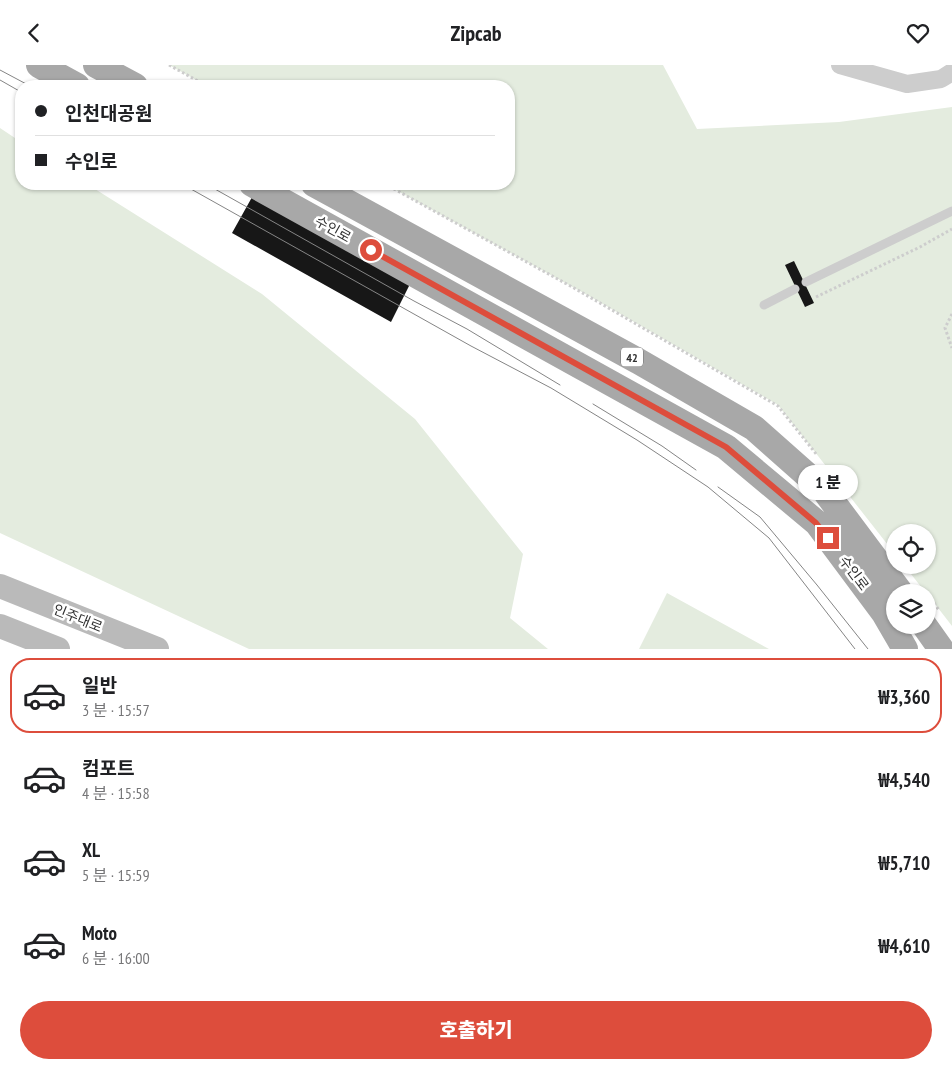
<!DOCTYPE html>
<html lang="ko">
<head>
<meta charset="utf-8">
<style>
  :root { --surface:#fff; --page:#f6f6f6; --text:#202124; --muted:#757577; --line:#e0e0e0; --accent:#dd4d3c }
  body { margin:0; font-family:"PT Sans Narrow","Noto Sans KR",sans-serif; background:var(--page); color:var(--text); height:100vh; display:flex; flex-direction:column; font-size:19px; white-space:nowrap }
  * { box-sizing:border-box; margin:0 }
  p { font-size:16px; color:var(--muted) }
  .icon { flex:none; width:28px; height:28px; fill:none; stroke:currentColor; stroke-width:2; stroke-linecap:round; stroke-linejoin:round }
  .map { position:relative; height:584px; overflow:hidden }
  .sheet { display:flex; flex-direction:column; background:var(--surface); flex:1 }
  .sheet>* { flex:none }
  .hud { position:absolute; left:15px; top:15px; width:500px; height:110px; border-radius:20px; box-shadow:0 1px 4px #0004; display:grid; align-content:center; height:110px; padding:0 20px; background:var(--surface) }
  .controls { position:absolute; left:886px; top:459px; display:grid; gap:10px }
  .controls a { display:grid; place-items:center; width:50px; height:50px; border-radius:50%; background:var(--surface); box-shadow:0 1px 4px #0004; font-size:25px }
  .end { position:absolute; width:22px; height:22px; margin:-11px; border:6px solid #dd4d3c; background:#fff; box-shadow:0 0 0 2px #fff }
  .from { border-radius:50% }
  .bubble { position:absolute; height:35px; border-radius:18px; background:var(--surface); box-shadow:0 1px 4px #0004; font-size:16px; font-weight:800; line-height:35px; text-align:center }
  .hud b { display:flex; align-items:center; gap:18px; height:48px; font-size:19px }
  .hud b+b { border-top:1px solid var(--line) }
  .hud i { width:12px; height:12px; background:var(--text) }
  ul { padding:9px 0 0; list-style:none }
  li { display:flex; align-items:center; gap:15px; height:75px; margin:0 10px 8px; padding:0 10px; border:2px solid transparent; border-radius:20px }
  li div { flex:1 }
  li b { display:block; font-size:19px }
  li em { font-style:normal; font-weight:800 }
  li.on { border-color:var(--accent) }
  li>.icon { width:45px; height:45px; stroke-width:1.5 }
  .primary-button { display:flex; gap:10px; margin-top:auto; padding:10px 20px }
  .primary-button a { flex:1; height:58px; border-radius:30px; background:var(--accent); color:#fff; font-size:20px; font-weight:800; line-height:58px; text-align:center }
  header { display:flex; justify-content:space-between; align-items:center; height:65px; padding:0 20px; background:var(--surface); font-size:22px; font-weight:800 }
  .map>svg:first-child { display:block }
</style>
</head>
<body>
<header><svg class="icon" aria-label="back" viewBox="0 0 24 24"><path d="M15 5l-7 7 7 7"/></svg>Zipcab<svg class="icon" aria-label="heart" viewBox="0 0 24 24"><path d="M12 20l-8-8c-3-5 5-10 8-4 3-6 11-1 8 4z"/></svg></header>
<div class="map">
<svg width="952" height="584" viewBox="0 0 952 584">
  <rect width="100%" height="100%" fill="#fff"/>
  <path fill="#e4ecdf" d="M169 0H663L697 64 839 57 952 42V561L928 530V528L925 527 904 500H928V468H895V489L778 340 589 231 385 119H509V21H207Z
    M0 63 21 77V119H87L262 229 415 354 523 489 510 553 548 584H249L0 468Z
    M667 528 769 584H639Z"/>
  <path fill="#171717" d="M256 125 414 211 391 257 232 168Z
    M794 196 814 238 805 242 785 200Z"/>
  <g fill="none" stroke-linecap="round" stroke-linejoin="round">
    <path stroke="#cdcdcd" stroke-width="3" stroke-dasharray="2.5 2.5" stroke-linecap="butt" d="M169 0 207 21
      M385 119 574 223 778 341 817 390
      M816 232 920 182 952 164
      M952 249 945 263 952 283
      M928 530 939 545"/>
    <path stroke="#cdcdcd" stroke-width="9" d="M806 217 952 146
      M764 240 795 224"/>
    <path stroke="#cdcdcd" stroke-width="18" d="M840 0 907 19 941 14 952 7"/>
    <path stroke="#bababa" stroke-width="24" d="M0 521 157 584
      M0 561 58 584"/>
    <path stroke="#a8a8a8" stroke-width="26" d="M39 0 77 21
      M96 0 135 21
      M252 119 726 382 817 458 884 548 905 584
      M314 119 638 296 754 363 824 425 901 528
      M924 560 941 584"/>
    <path stroke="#858585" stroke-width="1" d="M0 5 30 21
      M0 15 21 27
      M182 119 471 281 551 323 637 375 708 422 769 473 855 584
      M206 119 414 236 467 264 560 320
      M593 339 662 381 696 405
      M718 422 760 452 817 520 868 584"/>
  </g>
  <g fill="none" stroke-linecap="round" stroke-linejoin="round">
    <path stroke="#dd4d3c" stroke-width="6" d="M371 185 726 382 816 458 828 473"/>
  </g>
  <g text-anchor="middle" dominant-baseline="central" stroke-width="5" stroke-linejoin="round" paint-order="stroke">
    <rect fill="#fff" stroke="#6e6e6e" stroke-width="1" x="621" y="282.5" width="22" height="19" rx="4"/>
    <g font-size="12" font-weight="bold" fill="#303030">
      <text x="632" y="292">42</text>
    </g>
    <g font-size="14" fill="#303030" stroke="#fff">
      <text transform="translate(333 164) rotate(29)">수인로</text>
      <text transform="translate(854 508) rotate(53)">수인로</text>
      <text transform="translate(78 553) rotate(22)">인주대로</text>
    </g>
  </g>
</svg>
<div class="controls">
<a><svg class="icon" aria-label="locate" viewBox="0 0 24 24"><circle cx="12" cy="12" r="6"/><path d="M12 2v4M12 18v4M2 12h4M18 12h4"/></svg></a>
<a><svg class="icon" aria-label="layers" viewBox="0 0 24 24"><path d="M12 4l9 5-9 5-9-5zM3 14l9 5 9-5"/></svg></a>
</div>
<i class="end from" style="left:371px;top:185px"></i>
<i class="end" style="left:828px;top:473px"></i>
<div class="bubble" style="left:798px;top:400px;width:60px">1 분</div>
<div class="hud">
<b><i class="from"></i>인천대공원</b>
<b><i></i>수인로</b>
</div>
</div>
<section class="sheet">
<ul>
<li class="on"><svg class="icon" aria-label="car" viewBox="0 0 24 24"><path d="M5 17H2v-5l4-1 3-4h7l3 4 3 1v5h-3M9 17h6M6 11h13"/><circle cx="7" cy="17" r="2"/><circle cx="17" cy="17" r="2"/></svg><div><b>일반</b><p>3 분 · 15:57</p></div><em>₩3,360</em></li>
<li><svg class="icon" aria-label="car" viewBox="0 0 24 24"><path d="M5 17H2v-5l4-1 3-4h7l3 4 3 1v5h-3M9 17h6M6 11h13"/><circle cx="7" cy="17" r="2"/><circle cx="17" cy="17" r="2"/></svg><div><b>컴포트</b><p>4 분 · 15:58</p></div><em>₩4,540</em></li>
<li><svg class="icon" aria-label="car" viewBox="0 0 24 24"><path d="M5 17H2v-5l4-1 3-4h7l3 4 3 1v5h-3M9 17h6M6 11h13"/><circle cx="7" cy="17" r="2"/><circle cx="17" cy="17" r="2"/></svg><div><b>XL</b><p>5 분 · 15:59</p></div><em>₩5,710</em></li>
<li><svg class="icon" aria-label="car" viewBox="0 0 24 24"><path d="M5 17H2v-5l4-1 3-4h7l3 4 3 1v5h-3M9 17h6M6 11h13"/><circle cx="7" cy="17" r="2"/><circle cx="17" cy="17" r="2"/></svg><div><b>Moto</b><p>6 분 · 16:00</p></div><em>₩4,610</em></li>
</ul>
<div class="primary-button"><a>호출하기</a></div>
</section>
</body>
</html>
